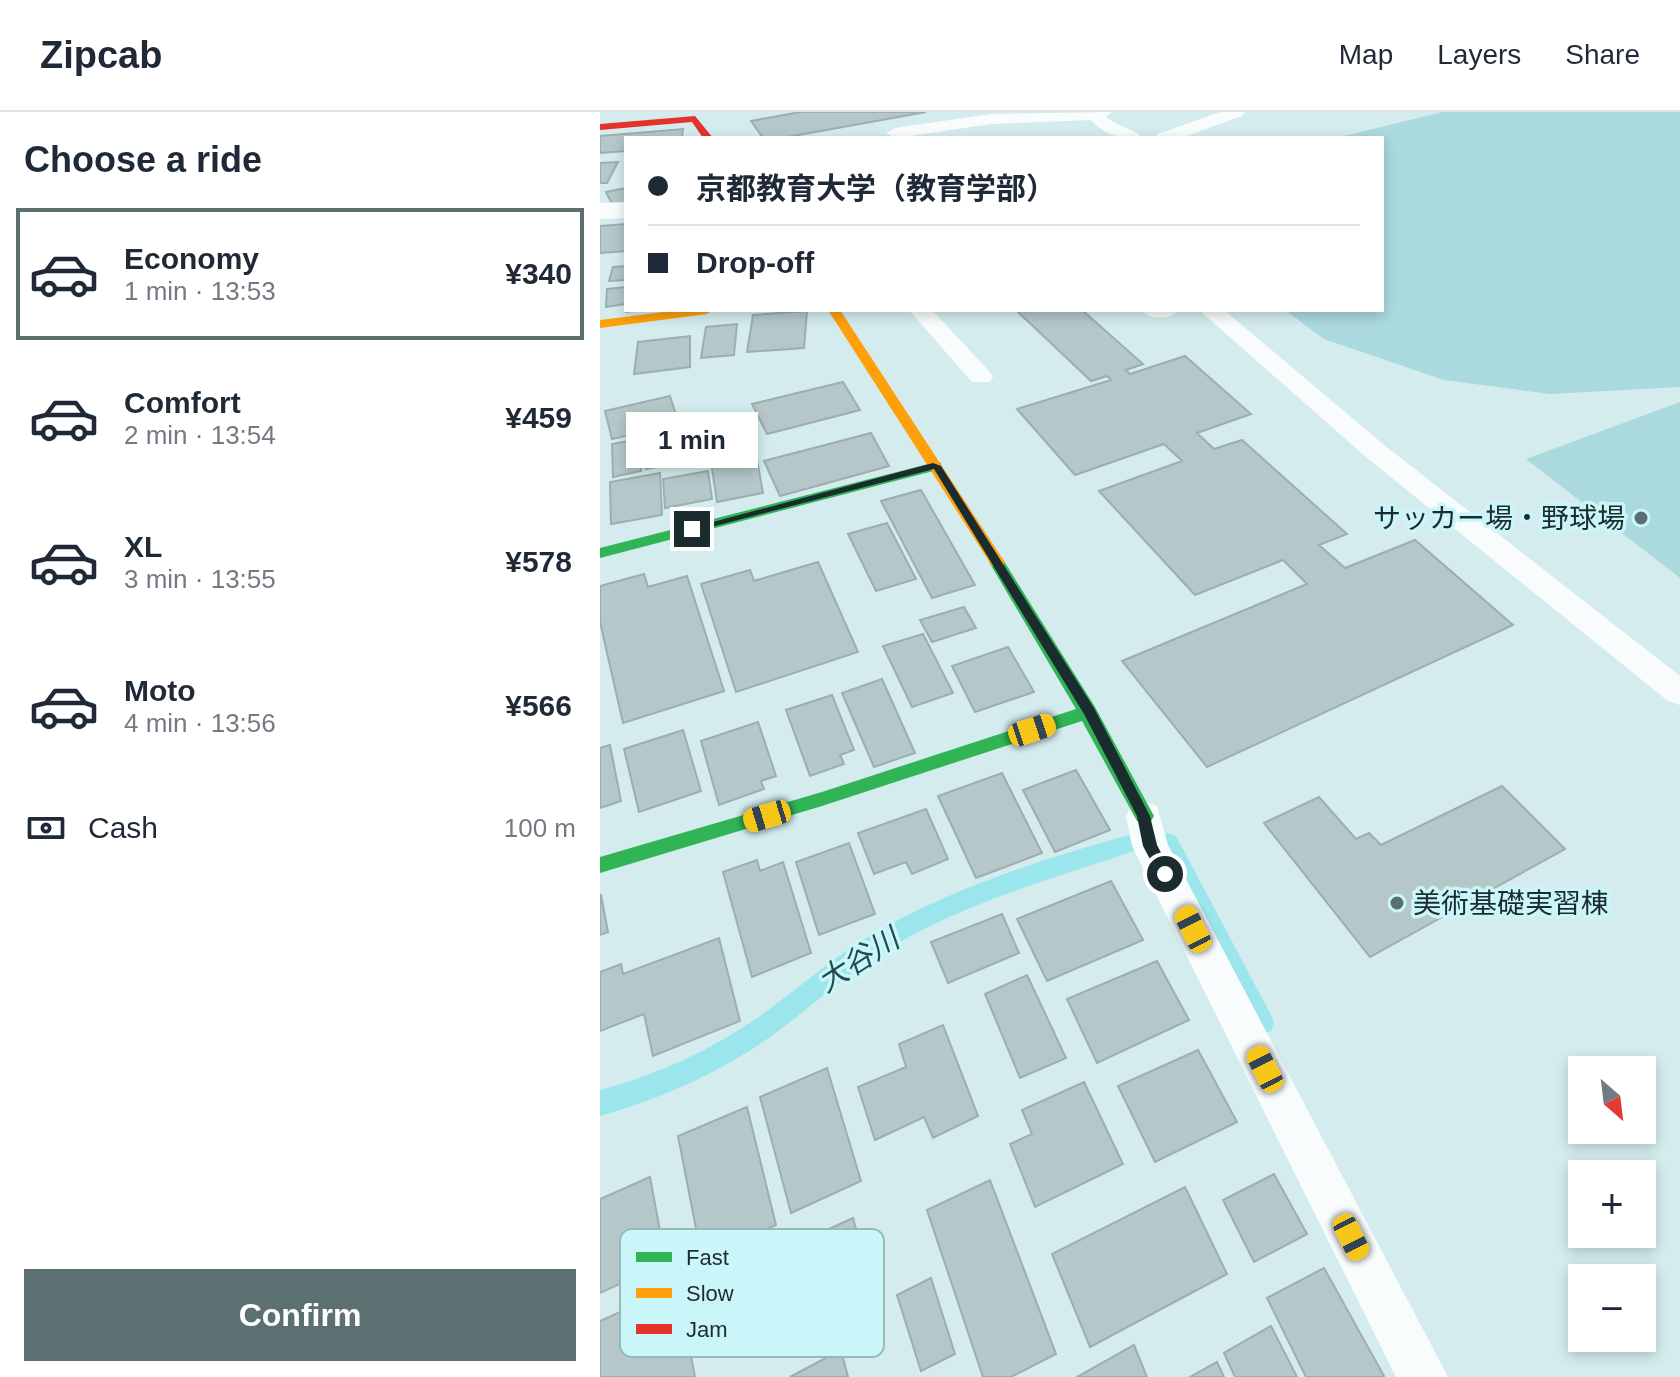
<!DOCTYPE html>
<html lang="en">
<head>
<meta charset="utf-8">
<style>
  :root { --surface:#fff; --page:#f2f2f3; --text:#1f2937; --muted:#747a83; --line:#e0e1e3; --accent:#5c6f71 }
  body { margin:0; font-family:Helvetica,"Noto Sans JP",sans-serif; background:var(--page); color:var(--text); height:100vh; display:flex; flex-direction:column; font-size:30px; white-space:nowrap }
  * { box-sizing:border-box; margin:0 }
  p { font-size:26px; color:var(--muted) }
  .icon { flex:none; width:44px; height:44px; fill:none; stroke:currentColor; stroke-width:2; stroke-linecap:round; stroke-linejoin:round }
  .map { position:relative; flex:1; overflow:hidden }
  .panel { display:flex; flex-direction:column; background:var(--surface); width:600px }
  .panel>* { flex:none }
  .hud { position:absolute; left:24px; top:24px; width:760px; height:176px; border-radius:0px; box-shadow:0 4px 12px #0003; display:grid; align-content:center; height:176px; padding:0 24px; background:var(--surface) }
  .needle { width:52px; rotate:152deg }
  .fabs { position:absolute; left:968px; top:944px; display:grid; gap:16px }
  .fabs a { display:grid; place-items:center; width:88px; height:88px; border-radius:0px; background:var(--surface); box-shadow:0 4px 12px #0003; font-size:40px }
  .end { position:absolute; width:36px; height:36px; margin:-18px; border:10px solid #1b2c2e; background:#fff; box-shadow:0 0 0 4px #fff }
  .from { border-radius:50% }
  .bubble { position:absolute; height:56px; border-radius:0px; background:var(--surface); box-shadow:0 4px 12px #0003; font-size:26px; font-weight:700; line-height:56px; text-align:center }
  .car { position:absolute; width:24px; height:48px; margin:-24px -12px; border-radius:10px; box-shadow:0 0 6px 2px #0007; background:linear-gradient(#f5c518 24%,#345 0 40%,#f5c518 0 76%,#345 0 86%,#f5c518 0) }
  .hud b { display:flex; align-items:center; gap:28px; height:76px; font-size:30px }
  .hud b+b { border-top:2px solid var(--line) }
  .hud i { width:20px; height:20px; background:var(--text) }
  ul { padding:0; list-style:none }
  li { display:flex; align-items:center; gap:24px; height:132px; margin:0 16px 12px; padding:0 8px; border:4px solid transparent; border-radius:0px }
  li div { flex:1 }
  li b { display:block; font-size:30px }
  li em { font-style:normal; font-weight:700 }
  li.current { border-color:var(--accent) }
  li>.icon { width:72px; height:72px; stroke-width:1.5 }
  h2 { padding:0 24px; font-size:36px; line-height:96px }
  .pay { display:flex; align-items:center; gap:20px; height:88px; padding:0 24px; font-size:30px }
  .pay p { margin-inline-start:auto }
  .primary-button { display:flex; gap:16px; margin-top:auto; padding:16px 24px }
  .primary-button a { flex:1; height:92px; border-radius:0px; background:var(--accent); color:#fff; font-size:32px; font-weight:700; line-height:92px; text-align:center }
  header { display:flex; align-items:center; gap:48px; box-sizing:border-box; height:112px; padding:0 40px; background:var(--surface); border-bottom:2px solid var(--line) }
  header strong { font-size:38px }
  nav { display:flex; gap:44px; margin-inline-start:auto; font-size:28px }
  main { display:flex; flex:1; min-height:0 }
  .map>svg:first-child { display:block }
</style>
</head>
<body>
<header>
<strong>Zipcab</strong>
<nav><a>Map</a><a>Layers</a><a>Share</a></nav>
</header>
<main>
<section class="panel">
<h2>Choose a ride</h2>
<ul>
<li class="current"><svg class="icon" aria-label="car" viewBox="0 0 24 24"><path d="M5 17H2v-5l4-1 3-4h7l3 4 3 1v5h-3M9 17h6M6 11h13"/><circle cx="7" cy="17" r="2"/><circle cx="17" cy="17" r="2"/></svg><div><b>Economy</b><p>1 min · 13:53</p></div><em>¥340</em></li>
<li><svg class="icon" aria-label="car" viewBox="0 0 24 24"><path d="M5 17H2v-5l4-1 3-4h7l3 4 3 1v5h-3M9 17h6M6 11h13"/><circle cx="7" cy="17" r="2"/><circle cx="17" cy="17" r="2"/></svg><div><b>Comfort</b><p>2 min · 13:54</p></div><em>¥459</em></li>
<li><svg class="icon" aria-label="car" viewBox="0 0 24 24"><path d="M5 17H2v-5l4-1 3-4h7l3 4 3 1v5h-3M9 17h6M6 11h13"/><circle cx="7" cy="17" r="2"/><circle cx="17" cy="17" r="2"/></svg><div><b>XL</b><p>3 min · 13:55</p></div><em>¥578</em></li>
<li><svg class="icon" aria-label="car" viewBox="0 0 24 24"><path d="M5 17H2v-5l4-1 3-4h7l3 4 3 1v5h-3M9 17h6M6 11h13"/><circle cx="7" cy="17" r="2"/><circle cx="17" cy="17" r="2"/></svg><div><b>Moto</b><p>4 min · 13:56</p></div><em>¥566</em></li>
</ul>
<div class="pay"><svg class="icon" aria-label="cash" viewBox="0 0 24 24"><path d="M3 7h18v10H3z"/><circle cx="12" cy="12" r="2"/></svg>Cash<p>100 m</p></div>
<div class="primary-button"><a>Confirm</a></div>
</section>
<div class="map">
<svg width="1080" height="1265" viewBox="0 0 1080 1265">
  <rect width="100%" height="100%" fill="#d4ecee"/>
  <path fill="#aad9de" d="M843 0H1080V275L950 282 844 268 724 227 685 198H782V26L744 24Z
    M1080 290V466L926 347Z"/>
  <g fill="none" stroke-linecap="round" stroke-linejoin="round">
    <path fill="#9be6ed" fill-rule="evenodd" d="M568 721 576 724 671 903 674 911 671 919 662 922 653 919 557 730 560 724Z
      M529 723 537 726 540 732 537 738C449 768 362 791 283 840 246 863 215 891 181 917 128 957 64 986 0 1004V978C57 963 111 938 160 904 197 878 229 848 268 825 349 777 439 748 529 723Z"/>
  </g>
  <path fill="#b5c7c9" stroke="#9caeb0" stroke-width="2" d="M200 0H326L182 26H163L151 9Z
    M83 17 82 26H26V39L0 41V24Z
    M18 50 7 71H0V51Z
    M26 76V92L13 94 6 80Z
    M26 112V139L0 141V114Z
    M26 154V168L9 169 13 155Z
    M26 175V198H42L26 200 25 192 6 195 7 177Z
    M482 198 543 252 526 258 530 262 585 244 651 302 597 321 614 337 642 328 747 422 719 433 745 456 815 428 913 513 607 655 522 549 707 472 683 448 595 483 499 379 582 349 564 332 475 363 417 297 511 268 507 264 491 269 417 199Z
    M207 199 204 236 147 240 153 203Z
    M137 212 134 243 101 246 106 215Z
    M90 224V255L34 262 38 230Z
    M243 270 260 298 167 322 152 292Z
    M70 284 79 312 12 327 5 299Z
    M271 321 289 354 180 384 164 349Z
    M76 325 78 351 46 357 45 331Z
    M39 327 41 359 13 365 12 332Z
    M156 342 163 381 117 390 111 350Z
    M108 359 112 387 65 396 63 367Z
    M60 361 62 403 11 412 10 370Z
    M321 378 375 473 332 486 281 389Z
    M287 411 316 467 276 479 248 422Z
    M218 450 258 540 136 580 101 472 150 458 154 469Z
    M44 462 48 475 87 464 124 579 23 611 0 510V474Z
    M364 495 376 516 332 530 320 508Z
    M323 522 353 581 312 595 283 534Z
    M408 535 434 580 375 600 352 554Z
    M282 567 315 641 274 655 242 581Z
    M232 583 254 638 240 643 244 652 210 664 186 598Z
    M158 610 176 664 161 669 164 677 119 693 101 629Z
    M83 618 101 679 39 700 24 637Z
    M10 633 21 689 0 696V636Z
    M476 658 510 718 455 740 423 678Z
    M402 661 442 741 376 766 338 684Z
    M902 674 965 737 770 845 664 711 719 685 756 727 769 721 781 733Z
    M326 697 348 747 312 762 306 750 274 762 258 721Z
    M249 731 275 802 219 823 196 750Z
    M157 748 160 759 183 750 211 841 152 865 123 760Z
    M511 769 543 828 447 869 417 807Z
    M1 783 8 820 0 823V784Z
    M402 802 419 841 348 871 331 830Z
    M119 826 140 909 53 944 44 902 0 919V860L21 852 23 862Z
    M557 849 589 908 497 951 467 887Z
    M427 863 466 946 420 966 385 882Z
    M343 913 378 1004 333 1026 324 1005 275 1028 258 975 306 955 299 932Z
    M598 938 637 1010 555 1050 518 974Z
    M227 956 261 1069 191 1101 160 985Z
    M484 970 523 1052 435 1095 410 1032 432 1022 422 998Z
    M147 995 176 1113 102 1147 78 1024Z
    M674 1062 707 1122 654 1150 623 1088Z
    M50 1065 66 1151 0 1181V1087Z
    M390 1068 456 1242 411 1265H383L327 1098Z
    M585 1075 627 1162 490 1235 452 1142Z
    M253 1106 272 1175 157 1231 140 1158Z
    M724 1156 784 1264 782 1265H706L667 1186Z
    M331 1166 355 1242 321 1259 297 1183Z
    M78 1174 95 1265H0V1209Z
    M671 1214 697 1265H635L624 1241Z
    M534 1233 547 1265H477Z
    M241 1238 248 1265H190Z
    M617 1250 624 1265H590Z"/>
  <g fill="none" stroke-linecap="round" stroke-linejoin="round">
    <path fill="#f9fcfc" fill-rule="evenodd" d="M512 0 506 5C517 15 533 16 543 26 520 26 507 25 491 8L391 12 297 26 286 21 295 16 391 2Z
      M620 0H645L642 4 581 26H555L558 22Z
      M309 198H332L390 260 393 265 390 270H372Z
      M541 198H579C571 208 549 208 541 198Z
      M599 198H624L784 333 1080 564V593L1068 589 766 345Z
      M544 689 557 694 568 733 848 1265H796L532 734 526 704 531 694Z"/>
    <path fill="#f9fcfc" fill-rule="evenodd" d="M26 90V106L0 107V91Z"/>
    <path fill="#30b455" fill-rule="evenodd" d="M336 350 341 351V357L0 446V436Z
      M397 445 402 446 495 595 554 704 551 709 544 712 537 709 482 609 222 694 0 761V745L222 680 476 597 389 450Z"/>
    <path fill="#ff9f0a" fill-rule="evenodd" d="M80 198H113L107 202 0 216V208Z
      M228 198H240L402 446 405 450 402 454H392Z"/>
    <path fill="#e5322d" fill-rule="evenodd" d="M95 4 113 26H103L92 10 0 18V12Z"/>
  </g>
  <path fill="#1b2c2e" d="M333 351 341 354 494 596 550 704 557 733 572 762 570 766H560L543 734 537 704 484 602 334 357 92 420 87 417Z"/>
  <g fill="#5c6f71" stroke="#caf5f9" stroke-width="3">
    <circle cx="1041" cy="406" r="8"/>
    <circle cx="797" cy="791" r="8"/>
  </g>
  <g text-anchor="middle" dominant-baseline="central" stroke-width="7" stroke-linejoin="round" paint-order="stroke">
    <g font-size="28" fill="#1b2c2e" stroke="#caf5f9" text-anchor="end">
      <text x="1025" y="406">サッカー場・野球場</text>
      <text x="813" y="791" text-anchor="start">美術基礎実習棟</text>
    </g>
    <g font-size="30" font-style="italic" fill="#204c51" stroke="#caf5f9">
      <text transform="translate(258 848) rotate(-33)">大谷川</text>
    </g>
  </g>
  <rect x="20" y="1117" width="264" height="128" rx="12" fill="#caf5f9" stroke="#96b9bc" stroke-width="2"/>
  <rect x="36" y="1140" width="36" height="10" fill="#30b455"/>
  <rect x="36" y="1176" width="36" height="10" fill="#ff9f0a"/>
  <rect x="36" y="1212" width="36" height="10" fill="#e5322d"/>
  <g font-size="22" fill="#1b2c2e">
    <text x="86" y="1153">Fast</text>
    <text x="86" y="1189">Slow</text>
    <text x="86" y="1225">Jam</text>
  </g>
</svg>
<div class="fabs">
<a><svg class="needle" viewBox="-14 -14 28 28"><path d="M0-13l5 13h-10z" fill="#e53935"/><path d="M0 13l5-13h-10z" fill="#747a83"/></svg></a>
<a>+</a>
<a>−</a>
</div>
<i class="end from" style="left:565px;top:762px"></i>
<i class="end" style="left:92px;top:417px"></i>
<div class="bubble" style="left:26px;top:300px;width:132px">1 min</div>
<i class="car" style="left:432px;top:618px;rotate:72deg"></i>
<i class="car" style="left:167px;top:704px;rotate:253deg"></i>
<i class="car" style="left:593px;top:817px;rotate:333deg"></i>
<i class="car" style="left:665px;top:957px;rotate:333deg"></i>
<i class="car" style="left:751px;top:1125px;rotate:153deg"></i>
<div class="hud">
<b><i class="from"></i>京都教育大学（教育学部）</b>
<b><i></i>Drop-off</b>
</div>
</div>
</main>
</body>
</html>
